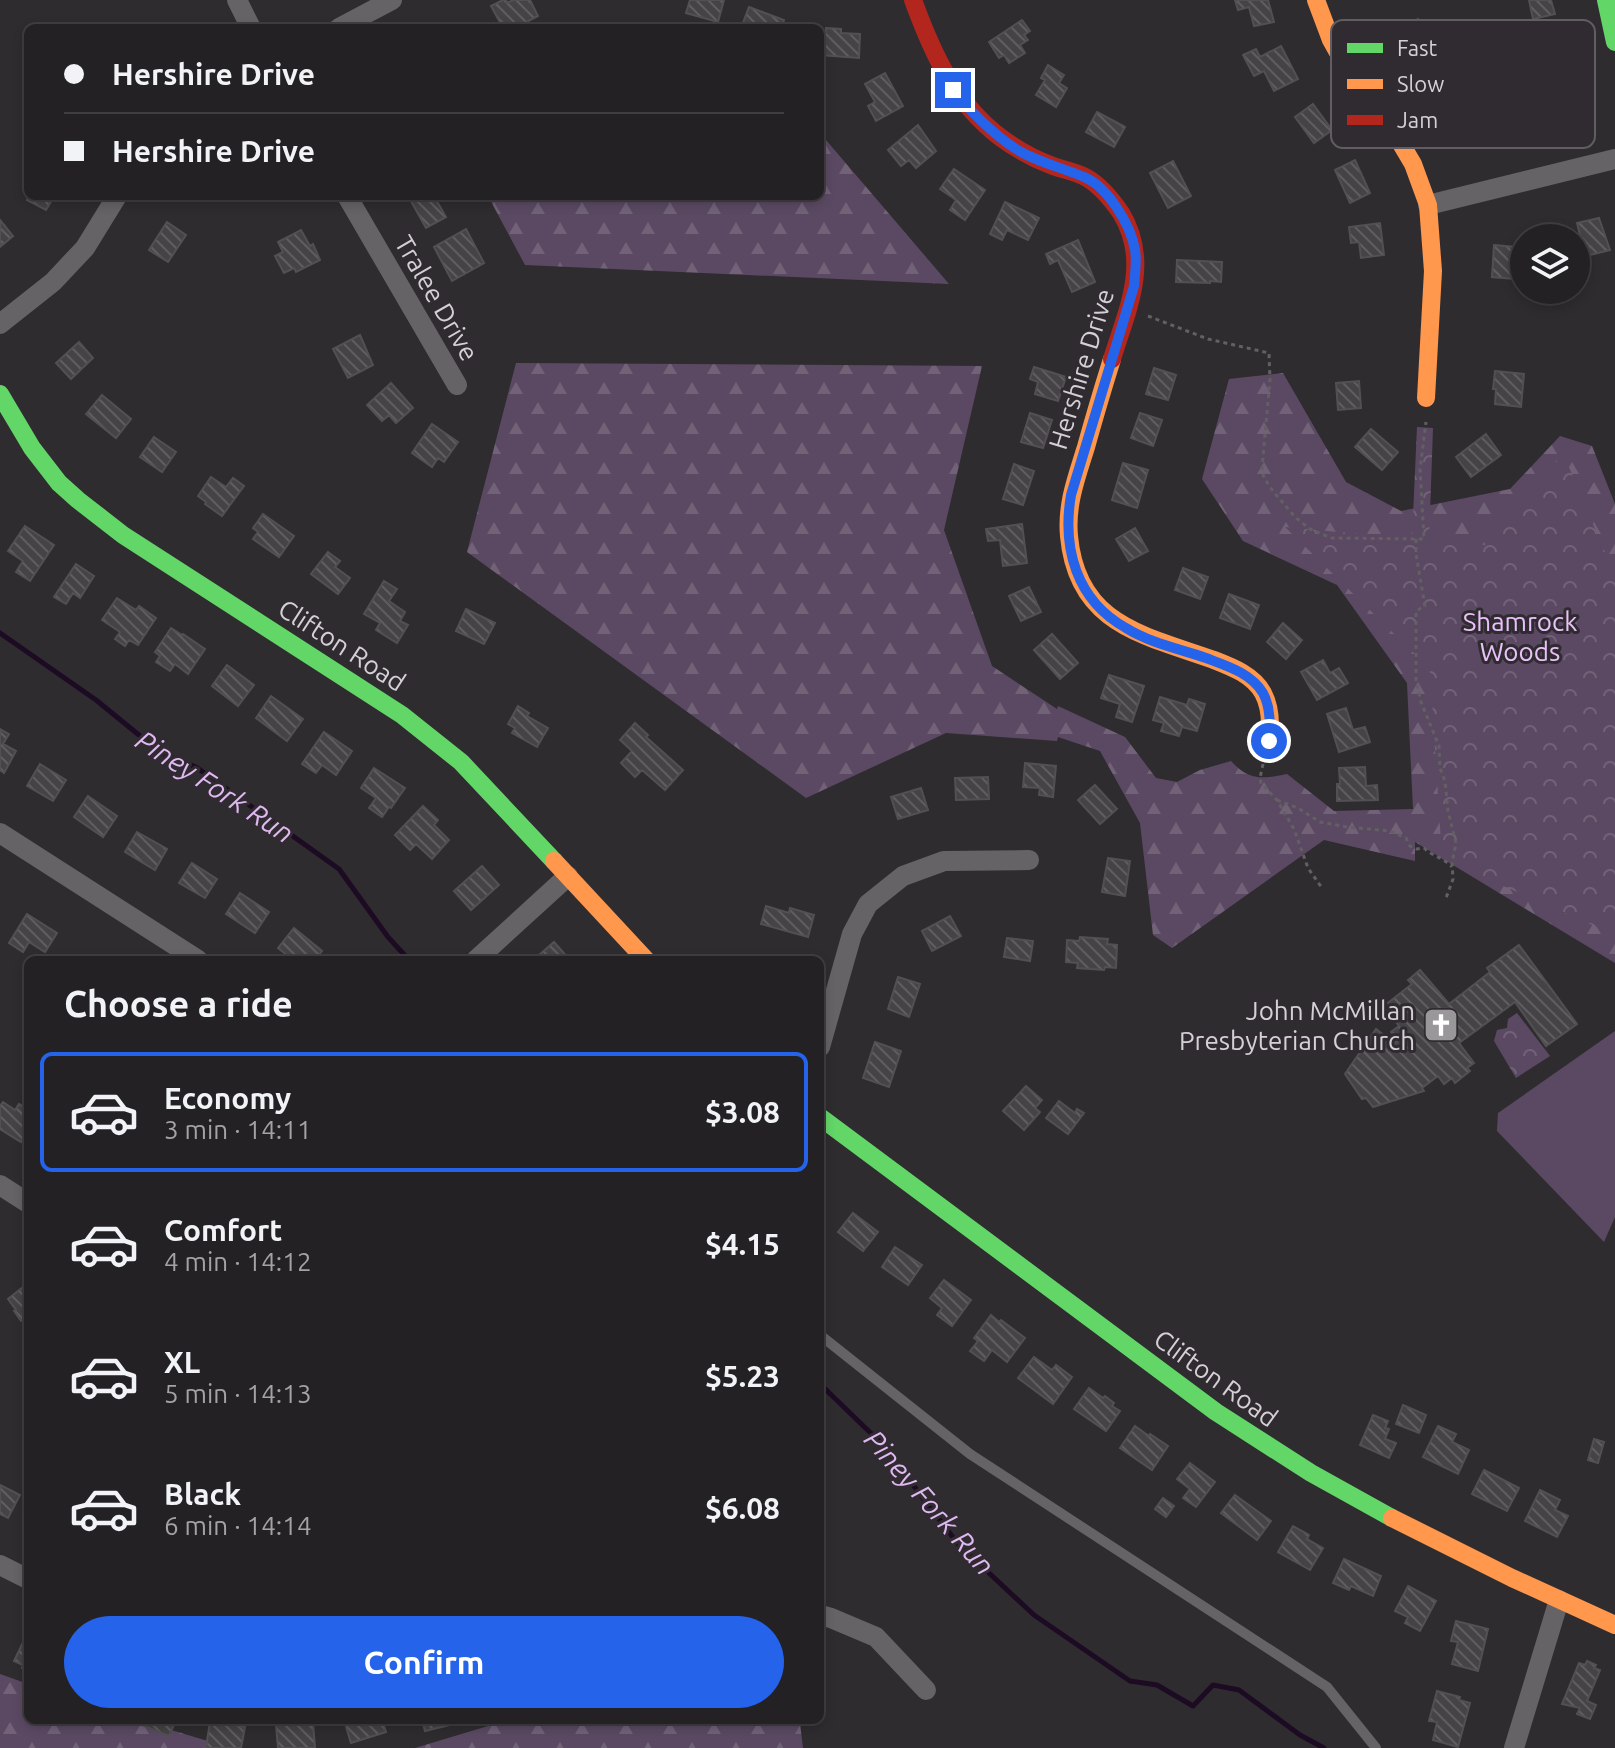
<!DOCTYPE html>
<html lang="en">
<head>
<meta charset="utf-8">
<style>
  :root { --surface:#232124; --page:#2f2e31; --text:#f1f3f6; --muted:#a3a3a6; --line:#403e41; --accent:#2563eb }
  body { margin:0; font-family:Ubuntu,sans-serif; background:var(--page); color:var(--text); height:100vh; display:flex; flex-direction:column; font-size:30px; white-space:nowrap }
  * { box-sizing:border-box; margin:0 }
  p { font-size:26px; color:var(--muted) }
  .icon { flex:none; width:44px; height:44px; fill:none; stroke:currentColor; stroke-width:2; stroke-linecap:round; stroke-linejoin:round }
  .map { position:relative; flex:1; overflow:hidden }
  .drawer { position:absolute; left:24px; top:956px; width:800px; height:768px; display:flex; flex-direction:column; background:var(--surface); border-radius:12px; box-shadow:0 4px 12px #0003,0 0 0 2px var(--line) }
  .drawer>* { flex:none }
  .hud { position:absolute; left:24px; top:24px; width:800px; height:176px; border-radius:12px; box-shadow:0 4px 12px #0003,0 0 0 2px var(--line); display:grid; align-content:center; height:176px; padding:0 40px; background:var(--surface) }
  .fabs { position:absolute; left:1510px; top:224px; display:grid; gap:16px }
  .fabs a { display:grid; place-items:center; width:80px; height:80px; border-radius:50%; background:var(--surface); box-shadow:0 4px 12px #0003,0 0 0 2px var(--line); font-size:40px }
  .end { position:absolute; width:36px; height:36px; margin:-18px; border:10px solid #2563eb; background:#fff; box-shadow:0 0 0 4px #fff }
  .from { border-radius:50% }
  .hud b { display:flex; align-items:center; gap:28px; height:76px; font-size:30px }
  .hud b+b { border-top:2px solid var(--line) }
  .hud i { width:20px; height:20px; background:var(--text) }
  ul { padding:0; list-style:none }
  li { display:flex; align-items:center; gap:24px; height:120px; margin:0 16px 12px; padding:0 24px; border:4px solid transparent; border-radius:12px }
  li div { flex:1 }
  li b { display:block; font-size:30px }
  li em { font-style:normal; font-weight:700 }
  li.active { border-color:var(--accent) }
  li>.icon { width:72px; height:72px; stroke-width:1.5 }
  h2 { padding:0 40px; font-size:36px; line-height:96px }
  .action { display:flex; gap:16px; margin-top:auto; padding:16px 40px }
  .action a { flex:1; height:92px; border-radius:48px; background:var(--accent); color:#fff; font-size:32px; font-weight:700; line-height:92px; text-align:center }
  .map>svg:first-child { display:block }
</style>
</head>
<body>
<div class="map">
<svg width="1615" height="1748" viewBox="0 0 1615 1748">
  <defs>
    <pattern id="forest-firs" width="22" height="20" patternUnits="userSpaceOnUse" patternTransform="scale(2)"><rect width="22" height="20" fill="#5b4963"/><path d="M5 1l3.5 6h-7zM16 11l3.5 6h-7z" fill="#726278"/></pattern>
    <pattern id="park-crowns" width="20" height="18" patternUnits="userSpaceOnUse" patternTransform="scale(2)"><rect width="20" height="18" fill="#5b4963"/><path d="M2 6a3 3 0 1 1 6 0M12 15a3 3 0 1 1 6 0" fill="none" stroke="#726278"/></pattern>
    <pattern id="building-back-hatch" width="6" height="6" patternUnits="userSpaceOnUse" patternTransform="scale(2)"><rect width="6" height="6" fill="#464347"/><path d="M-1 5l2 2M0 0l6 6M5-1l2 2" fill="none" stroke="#605d61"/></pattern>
  </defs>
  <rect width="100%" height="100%" fill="#2f2c30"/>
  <path fill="#5b4963" d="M1615 1031V1217L1604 1242 1497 1131 1498 1113Z"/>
  <path fill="url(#forest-firs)" d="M820 133 949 284 525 265 488 196H820Z
    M516 363 982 366 944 530 992 666 1057 709 1058 706 1125 737 1156 778 1177 782 1200 770 1231 761C1249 781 1262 779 1287 774L1334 811 1413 809 1407 683 1337 585 1243 541 1202 479 1229 379 1283 373 1346 482 1401 511 1510 489 1560 436 1592 446 1615 504V963L1415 842V861L1324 840 1172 948 1153 935 1140 823 1100 751 1058 737 1057 741 946 733 806 798 467 552Z
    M0 1674 28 1684V1720H138L231 1748H0Z
    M508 1720H795L800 1723 803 1748H415Z"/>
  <path fill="url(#park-crowns)" d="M1417 427 1433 428 1429 541 1485 545 1563 453 1615 576V935L1442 859 1430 669 1285 527 1412 539Z
    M1517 1013 1550 1056 1516 1078 1494 1041 1497 1030 1507 1028 1508 1019Z"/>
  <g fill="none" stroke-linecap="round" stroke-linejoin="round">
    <path stroke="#1c0b22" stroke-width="5" d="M0 633 96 700 161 753 196 767 339 869 388 937 409 960
      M820 1384 882 1444 958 1544 1034 1615 1130 1681 1157 1685 1193 1706 1213 1685 1239 1690 1300 1735 1324 1748"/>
  </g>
  <path fill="url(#building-back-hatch)" stroke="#525053" stroke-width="2" d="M503 0H506L507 3 513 0H530L538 16 515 28H503L491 6Z
    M690 0H724L718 22 686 13Z
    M1235 0H1268L1274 22 1254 26 1249 7 1238 10Z
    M1529 0H1551L1555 14 1533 19Z
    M749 7 784 20 781 28H741Z
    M1418 19 1438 47 1416 62 1396 35Z
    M1022 20 1030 31 1024 35 1028 40 1020 45 1025 53 1009 63 1004 55 999 58 989 42Z
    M826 28 841 29V33L860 34 859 58 820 55V35H825Z
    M1281 46 1298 79 1274 91 1264 71 1254 76 1243 55 1256 49 1260 57Z
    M1048 65 1064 75 1059 83 1067 88 1056 107 1036 95 1045 80 1041 78Z
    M885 73 903 106 876 121 868 106 875 102 865 84Z
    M1313 104 1332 130 1314 143 1295 117Z
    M1097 112 1125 127 1114 147 1086 132Z
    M918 125 936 151 916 168 909 160 901 166 888 150Z
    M1355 160 1370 193 1350 203 1335 170Z
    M1173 161 1191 196 1168 208 1150 173Z
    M954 169 985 190 965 220 950 210 956 200 940 189Z
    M29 196H58L55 201 52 200 46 210 27 200Z
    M408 196H434L446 217 426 228Z
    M1005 202 1039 218 1028 240 1007 230 1002 240 990 234Z
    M1599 218 1610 250 1590 255 1588 245 1583 247 1577 223Z
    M0 220 13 236 0 247Z
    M167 222 186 235 168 262 149 250Z
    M1380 223 1384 255 1361 258 1359 242 1351 243 1349 227Z
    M466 229 484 263 452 281 434 247Z
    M301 230 310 246 313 244 320 260 296 272 294 268 284 273 275 256 283 252 278 242Z
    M1078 240 1095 282 1072 292 1058 260 1050 264 1046 254Z
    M1494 245 1516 247 1514 279 1492 277Z
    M1177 260 1222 262 1221 282 1210 281V283L1176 282Z
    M360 335 373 365 348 378 333 349Z
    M79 342 93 358 71 379 56 363Z
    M1034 367 1066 377 1058 401 1035 394 1038 382 1030 379Z
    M1154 368 1176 375 1168 400 1146 394Z
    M1495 371 1524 374 1521 407 1495 404 1496 389H1493Z
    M1359 381 1361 408 1338 410 1336 383Z
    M391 383 413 408 396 423 389 415 382 421 367 405Z
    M102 395 131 419 116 438 86 414Z
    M1030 413 1052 420 1043 448 1021 442Z
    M1140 413 1162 420 1153 446 1131 438Z
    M432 424 458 442 444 462 438 458 432 467 412 453Z
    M1371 429 1398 452 1382 470 1355 447Z
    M1486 434 1501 455 1471 477 1456 457Z
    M154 437 176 452 162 472 140 457Z
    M1123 463 1148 470 1137 508 1112 500Z
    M1014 464 1034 471 1023 505 1003 499Z
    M211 477 226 487 233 478 244 486 222 516 205 504 206 502 198 496Z
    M263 514 294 536 279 557 253 539 258 532 253 528Z
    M1022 524 1027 563 1003 566 1000 540 988 541 986 529Z
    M25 526 54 545 30 581 16 572 23 561 8 551Z
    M1135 528 1148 551 1129 561 1116 539Z
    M328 552 340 561 335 567 350 578 338 594 311 574Z
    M76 564 94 576 80 598 73 593 66 604 54 597Z
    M1183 568 1208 577 1200 599 1175 590Z
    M384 581 397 589 389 601 405 612 400 621 408 625 397 643 376 630 380 623 364 614Z
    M1029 587 1041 612 1021 621 1009 596Z
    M1229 594 1259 605 1250 629 1220 618Z
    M117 598 136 610 139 606 156 618 138 645 129 640 125 646 115 639 120 632 102 620Z
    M466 609 495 623 484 644 456 631Z
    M1283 623 1302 640 1286 659 1267 642Z
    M171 628 182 635 183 634 205 649 188 674 175 664 170 671 156 662 160 656 155 652Z
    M1052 634 1078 663 1060 679 1034 650Z
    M1323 660 1330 673 1339 668 1348 683 1317 700 1301 672Z
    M227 665 254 685 238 706 212 686Z
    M1109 675 1144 686 1132 722 1116 717 1120 704 1101 698Z
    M271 696 303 719 287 741 256 718Z
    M1160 697 1187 705 1189 699 1205 704 1197 731 1182 727 1179 736 1161 731 1164 723 1153 720Z
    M518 706 529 713 527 716 548 728 537 747 512 733 515 728 508 724Z
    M1346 708 1353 730 1365 727 1370 742 1339 752 1327 714Z
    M635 723 648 735 646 737 683 770 665 790 642 770 635 777 621 763 632 751 620 740Z
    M0 729 9 734 3 744 16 751 4 773 0 770Z
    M324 732 352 751 336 775 322 765 316 773 302 764Z
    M1025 763 1056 766 1053 797 1039 795 1040 788 1023 787Z
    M40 764 66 780 53 801 27 786Z
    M1365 767 1366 786 1377 785 1378 800 1337 801V784H1340L1339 768Z
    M374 768 405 788 391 808 389 807 382 817 369 808 376 798 361 788Z
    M988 777 989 799 956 800 955 778Z
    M1095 785 1117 809 1100 824 1078 800Z
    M921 788 928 810 898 819 891 797Z
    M88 796 117 816 103 837 74 817Z
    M423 806 438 820 434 825 449 840 432 859 416 844 410 850 395 835Z
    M137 832 167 849 155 870 125 852Z
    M1108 858 1130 861 1125 896 1102 892Z
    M192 863 217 879 205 898 179 883Z
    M482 866 499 885 471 910 454 891Z
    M240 893 269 912 255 933 226 914Z
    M766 906 789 913 790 908 814 915 808 937 761 924Z
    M27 914 57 933 45 952 29 942 23 952 9 943Z
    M950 916 961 936 932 951 922 931Z
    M294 928 322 951 315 960H293L278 948Z
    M1080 937 1108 939 1107 944 1117 945 1116 968 1105 967 1104 970 1077 968 1078 963 1066 962 1067 940 1079 941Z
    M1007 938 1033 941 1030 961 1004 957Z
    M554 942 570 960H541L538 956Z
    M1519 945 1577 1024 1546 1046 1515 1002 1459 1043 1474 1063 1467 1068 1470 1071 1455 1083 1452 1078 1444 1084 1438 1076 1422 1088 1424 1091 1373 1107 1366 1098 1362 1099 1345 1074 1376 1029 1394 1043 1398 1041 1391 1032 1399 1026 1384 1006 1412 984 1408 980 1420 970 1449 1004 1490 972 1487 968Z
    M898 977 920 984 909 1017 888 1009Z
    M875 1042 901 1051 889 1087 863 1078Z
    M1026 1086 1042 1100 1035 1108 1040 1112 1024 1130 1003 1111Z
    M1059 1101 1075 1113 1077 1109 1084 1113 1068 1134 1046 1118Z
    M3 1102 15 1110 19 1104 28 1110V1130L21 1142 0 1129V1106Z
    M853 1213 878 1232 863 1251 838 1232Z
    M895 1247 922 1265 908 1285 882 1267Z
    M944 1280 971 1300 952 1326 937 1315 942 1308 930 1298Z
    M28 1283V1325L24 1319 21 1321 14 1311 16 1310 8 1299Z
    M991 1315 999 1322 1001 1320 1025 1338 1007 1362 992 1350 984 1361 970 1351 978 1341 974 1338Z
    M1034 1357 1052 1370 1056 1365 1072 1377 1053 1404 1018 1378Z
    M1089 1388 1103 1398 1105 1396 1114 1403 1112 1406 1120 1411 1106 1431 1074 1409Z
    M1403 1405 1426 1415 1419 1433 1396 1424Z
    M1373 1415 1388 1421 1385 1428 1389 1429 1385 1439 1396 1443 1389 1458 1360 1445Z
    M1135 1426 1149 1436 1150 1434 1168 1446 1152 1470 1120 1448Z
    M1438 1426 1456 1434 1452 1442 1469 1450 1458 1474 1423 1457Z
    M1594 1439 1604 1442 1598 1463 1588 1460Z
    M1190 1463 1215 1482 1196 1507 1183 1498 1190 1489 1177 1479Z
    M1484 1470 1519 1488 1507 1511 1472 1494Z
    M0 1485 20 1495 8 1518 0 1514Z
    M1540 1490 1560 1500 1555 1510 1568 1516 1557 1537 1525 1521Z
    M1235 1495 1271 1521 1257 1540 1221 1513Z
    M1163 1498 1174 1506 1166 1517 1155 1509Z
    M1293 1526 1309 1535 1307 1539 1323 1548 1310 1570 1278 1552Z
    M1344 1559 1381 1576 1373 1596 1351 1586 1349 1590 1333 1583Z
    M1408 1586 1436 1601 1420 1631 1405 1623 1408 1617 1395 1611Z
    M1456 1621 1488 1629 1478 1671 1452 1664 1458 1642 1451 1641Z
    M26 1636 28 1637V1672L22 1668 23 1665 14 1661Z
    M1587 1661 1596 1665 1594 1668 1600 1670 1587 1701 1596 1705 1590 1719 1577 1714 1580 1708 1562 1704 1579 1663 1585 1665Z
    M1437 1691 1460 1697 1459 1700 1470 1703 1458 1747 1433 1740 1437 1722 1429 1721Z
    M138 1720H176L169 1736 137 1723Z
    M344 1720H382L386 1732 351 1743Z
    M422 1720H457L458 1723 425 1731Z
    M210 1721 245 1727 241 1748H206Z
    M313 1723 315 1748H278L276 1725Z"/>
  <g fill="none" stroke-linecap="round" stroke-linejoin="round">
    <path stroke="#626063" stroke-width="3" stroke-dasharray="4 4" stroke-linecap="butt" d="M1148 316 1208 339 1269 353 1270 380 1262 468 1264 478 1273 491 1295 517 1310 529 1331 538 1424 539 1420 469 1426 422
      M1416 539V554L1425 606 1416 611V680L1421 702 1439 746 1440 768 1445 781 1448 811 1456 843 1452 863 1453 879 1446 898
      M1263 764 1260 778 1261 783 1277 800 1294 829 1308 868 1322 888
      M1277 800 1298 808 1320 822 1347 827 1390 831 1406 838 1410 846 1417 849 1424 848C1432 856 1444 858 1452 867"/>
    <path stroke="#666367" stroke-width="10" d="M820 1335 970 1454 1327 1687 1376 1748"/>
    <path stroke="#666367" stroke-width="20" d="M237 0 251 28
      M339 28 392 0
      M347 196 457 385
      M1428 205 1615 159
      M0 324 53 282 85 248 117 196
      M0 833 198 960
      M476 960 568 876
      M820 1047 852 934 868 904 903 876 944 861 1029 860
      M0 1185 28 1203
      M0 1565 28 1579
      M820 1615 831 1618 876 1637 926 1690
      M1514 1748 1559 1600"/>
    <path stroke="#63d668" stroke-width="18" d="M1606 0 1615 42
      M0 394 32 448 59 483 78 500 123 535 402 715 461 762 554 861
      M820 1117 1216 1412 1311 1473 1392 1518"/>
    <path stroke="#ff974d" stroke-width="18" d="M1316 0 1331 40 1356 85 1387 120 1413 164 1428 205 1433 271 1426 398
      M1112 359C1103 388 1094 418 1086 447 1077 476 1066 504 1069 536 1077 625 1144 635 1214 660 1232 667 1253 675 1263 693 1271 708 1271 725 1269 741
      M554 861 646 960
      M1392 1518 1512 1578 1615 1625"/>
    <path stroke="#b3261e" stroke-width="18" d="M913 0C932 52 954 102 1000 137 1016 149 1034 159 1053 166 1064 170 1077 172 1087 178 1101 186 1112 200 1121 213 1151 262 1127 310 1112 359"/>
  </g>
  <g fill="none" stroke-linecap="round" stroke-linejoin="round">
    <path stroke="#2563eb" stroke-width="10" d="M953 90C973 114 994 136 1021 152 1041 163 1063 168 1084 177 1107 186 1131 225 1135 250 1137 261 1135 274 1134 286L1071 495C1062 548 1076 600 1126 628 1150 643 1180 649 1206 658 1227 666 1251 673 1263 693 1271 708 1270 725 1269 741"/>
  </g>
  <defs>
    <g id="church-square" transform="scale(1.8)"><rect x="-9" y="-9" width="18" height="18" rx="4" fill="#9a979b" stroke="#302b31"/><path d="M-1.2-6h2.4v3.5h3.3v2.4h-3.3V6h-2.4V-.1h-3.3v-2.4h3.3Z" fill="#fff"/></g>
  </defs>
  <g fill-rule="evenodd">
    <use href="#church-square" x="1441" y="1025"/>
  </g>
  <g text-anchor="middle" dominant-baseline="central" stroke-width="6" stroke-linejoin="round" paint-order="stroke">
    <g font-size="26" fill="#d4d1d5" stroke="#302b31">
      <text transform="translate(437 298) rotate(60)">Tralee Drive</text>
      <text transform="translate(1081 369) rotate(-73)">Hershire Drive</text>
      <text transform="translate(342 645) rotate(33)">Clifton Road</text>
      <text transform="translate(1216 1378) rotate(36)">Clifton Road</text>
    </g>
    <g font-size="26" fill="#e8c1f8" stroke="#302b31">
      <text x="1520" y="621">Shamrock<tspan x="1520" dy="30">Woods</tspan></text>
    </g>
    <g font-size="26" fill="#d4d1d5" stroke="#302b31" text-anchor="end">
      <text x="1415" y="1010">John McMillan<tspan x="1415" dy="30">Presbyterian Church</tspan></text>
    </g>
    <g font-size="28" font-style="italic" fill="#dfb9f0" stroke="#302b31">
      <text transform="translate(215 786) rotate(33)">Piney Fork Run</text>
      <text transform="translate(930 1502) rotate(49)">Piney Fork Run</text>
    </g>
  </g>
  <rect x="1331" y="20" width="264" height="128" rx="12" fill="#302b31" stroke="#615d62" stroke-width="2"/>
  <rect x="1347" y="43" width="36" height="10" fill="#63d668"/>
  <rect x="1347" y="79" width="36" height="10" fill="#ff974d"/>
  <rect x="1347" y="115" width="36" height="10" fill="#b3261e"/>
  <g font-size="22" fill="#d4d1d5">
    <text x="1397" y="56">Fast</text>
    <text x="1397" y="92">Slow</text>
    <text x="1397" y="128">Jam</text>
  </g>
</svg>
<div class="fabs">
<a><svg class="icon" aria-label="layers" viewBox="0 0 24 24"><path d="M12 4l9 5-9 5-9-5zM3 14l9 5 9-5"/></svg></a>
</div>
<i class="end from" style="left:1269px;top:741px"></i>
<i class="end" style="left:953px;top:90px"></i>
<div class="hud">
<b><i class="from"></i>Hershire Drive</b>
<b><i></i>Hershire Drive</b>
</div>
<section class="drawer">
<h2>Choose a ride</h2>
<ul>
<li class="active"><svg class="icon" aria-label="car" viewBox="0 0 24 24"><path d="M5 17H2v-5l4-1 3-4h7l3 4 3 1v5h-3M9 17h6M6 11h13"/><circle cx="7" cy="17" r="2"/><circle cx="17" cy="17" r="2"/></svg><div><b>Economy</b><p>3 min · 14:11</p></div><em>$3.08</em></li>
<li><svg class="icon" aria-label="car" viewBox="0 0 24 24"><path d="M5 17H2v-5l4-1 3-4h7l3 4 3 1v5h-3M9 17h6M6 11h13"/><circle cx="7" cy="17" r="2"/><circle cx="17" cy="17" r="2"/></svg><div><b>Comfort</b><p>4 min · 14:12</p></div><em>$4.15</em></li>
<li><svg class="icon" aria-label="car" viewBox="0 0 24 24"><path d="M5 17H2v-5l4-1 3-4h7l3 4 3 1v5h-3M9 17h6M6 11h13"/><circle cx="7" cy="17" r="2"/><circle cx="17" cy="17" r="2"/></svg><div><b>XL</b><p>5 min · 14:13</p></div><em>$5.23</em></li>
<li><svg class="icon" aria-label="car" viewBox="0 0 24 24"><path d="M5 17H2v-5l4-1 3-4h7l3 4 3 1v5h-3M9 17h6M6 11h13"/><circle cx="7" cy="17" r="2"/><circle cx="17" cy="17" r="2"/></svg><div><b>Black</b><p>6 min · 14:14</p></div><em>$6.08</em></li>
</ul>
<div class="action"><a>Confirm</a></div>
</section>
</div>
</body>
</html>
